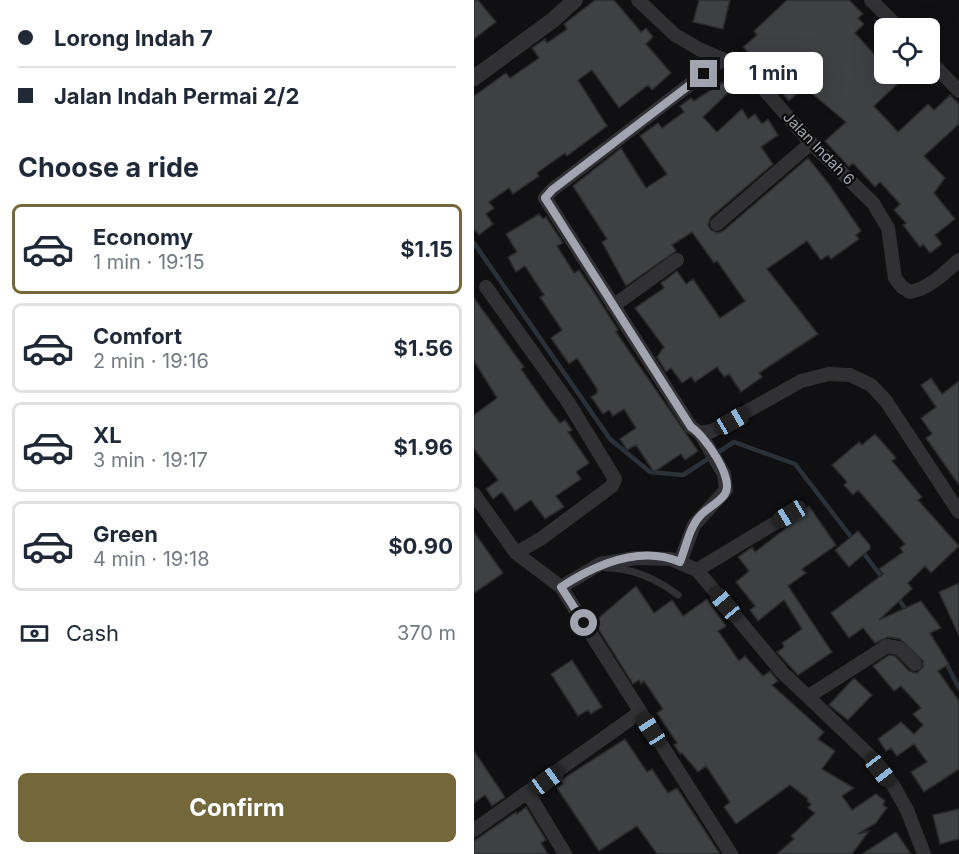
<!DOCTYPE html>
<html lang="en">
<head>
<meta charset="utf-8">
<style>
  :root { --surface:#fff; --page:#f6f6f7; --text:#1f2937; --muted:#747a83; --line:#e0e1e3; --accent:#746739 }
  body { margin:0; font-family:Inter,sans-serif; background:var(--page); color:var(--text); height:100vh; display:flex; flex-direction:column; font-size:22px; white-space:nowrap }
  * { box-sizing:border-box; margin:0 }
  p { font-size:20px; color:var(--muted) }
  .icon { flex:none; width:33px; height:33px; fill:none; stroke:currentColor; stroke-width:2; stroke-linecap:round; stroke-linejoin:round }
  .map { position:relative; flex:1; overflow:hidden }
  .sheet { display:flex; flex-direction:column; background:var(--surface); width:474px }
  .sheet>* { flex:none }
  .hud { display:grid; align-content:center; height:132px; padding:0 18px; background:var(--surface) }
  .tools { position:absolute; left:400px; top:18px; display:grid; gap:12px }
  .tools a { display:grid; place-items:center; width:66px; height:66px; border-radius:9px; background:var(--surface); box-shadow:0 6px 24px #0002; font-size:30px }
  .end { position:absolute; width:27px; height:27px; margin:-14px; border:8px solid #a2a5b0; background:#111; box-shadow:0 0 0 3px #111 }
  .from { border-radius:50% }
  .bubble { position:absolute; height:42px; border-radius:9px; background:var(--surface); box-shadow:0 6px 24px #0002; font-size:20px; font-weight:700; line-height:42px; text-align:center }
  .car { position:absolute; width:18px; height:36px; margin:-18px -9px; border-radius:8px; box-shadow:0 0 4px 2px #0007; background:linear-gradient(#222 24%,#8ab4d8 0 40%,#222 0 76%,#8ab4d8 0 86%,#222 0) }
  .hud b { display:flex; align-items:center; gap:21px; height:57px; font-size:22px }
  .hud b+b { border-top:2px solid var(--line) }
  .hud i { width:15px; height:15px; background:var(--text) }
  ul { padding:0; list-style:none }
  li { display:flex; align-items:center; gap:18px; height:90px; margin:0 12px 9px; padding:0 6px; border:3px solid var(--line); border-radius:9px }
  li div { flex:1 }
  li b { display:block; font-size:22px }
  li em { font-style:normal; font-weight:700 }
  li.on { border-color:var(--accent) }
  li>.icon { width:54px; height:54px; stroke-width:1.5 }
  h2 { padding:0 18px; font-size:27px; line-height:72px }
  .pay { display:flex; align-items:center; gap:15px; height:66px; padding:0 18px; font-size:22px }
  .pay p { margin-inline-start:auto }
  .button { display:flex; gap:12px; margin-top:auto; padding:12px 18px }
  .button a { flex:1; height:69px; border-radius:9px; background:var(--accent); color:#fff; font-size:24px; font-weight:700; line-height:69px; text-align:center }
  main { display:flex; flex:1; min-height:0 }
  .map>svg:first-child { display:block }
</style>
</head>
<body>
<main>
<section class="sheet">
<div class="hud">
<b><i class="from"></i>Lorong Indah 7</b>
<b><i></i>Jalan Indah Permai 2/2</b>
</div>
<h2>Choose a ride</h2>
<ul>
<li class="on"><svg class="icon" aria-label="car" viewBox="0 0 24 24"><path d="M5 17H2v-5l4-1 3-4h7l3 4 3 1v5h-3M9 17h6M6 11h13"/><circle cx="7" cy="17" r="2"/><circle cx="17" cy="17" r="2"/></svg><div><b>Economy</b><p>1 min · 19:15</p></div><em>$1.15</em></li>
<li><svg class="icon" aria-label="car" viewBox="0 0 24 24"><path d="M5 17H2v-5l4-1 3-4h7l3 4 3 1v5h-3M9 17h6M6 11h13"/><circle cx="7" cy="17" r="2"/><circle cx="17" cy="17" r="2"/></svg><div><b>Comfort</b><p>2 min · 19:16</p></div><em>$1.56</em></li>
<li><svg class="icon" aria-label="car" viewBox="0 0 24 24"><path d="M5 17H2v-5l4-1 3-4h7l3 4 3 1v5h-3M9 17h6M6 11h13"/><circle cx="7" cy="17" r="2"/><circle cx="17" cy="17" r="2"/></svg><div><b>XL</b><p>3 min · 19:17</p></div><em>$1.96</em></li>
<li><svg class="icon" aria-label="car" viewBox="0 0 24 24"><path d="M5 17H2v-5l4-1 3-4h7l3 4 3 1v5h-3M9 17h6M6 11h13"/><circle cx="7" cy="17" r="2"/><circle cx="17" cy="17" r="2"/></svg><div><b>Green</b><p>4 min · 19:18</p></div><em>$0.90</em></li>
</ul>
<div class="pay"><svg class="icon" aria-label="cash" viewBox="0 0 24 24"><path d="M3 7h18v10H3z"/><circle cx="12" cy="12" r="2"/></svg>Cash<p>370 m</p></div>
<div class="button"><a>Confirm</a></div>
</section>
<div class="map">
<svg width="485" height="854" viewBox="0 0 485 854">
  <rect width="100%" height="100%" fill="#100f11"/>
  <g fill="none" stroke-linecap="round" stroke-linejoin="round">
    <path stroke="#2b3138" stroke-width="4.5" d="M0 243 136 439 176 472 209 475 260 442 321 464 381 542
      M388 551 410 580
      M422 596 433 611
      M471 661 485 688"/>
  </g>
  <path fill="#3f4044" stroke="#2a2a2c" stroke-width="1.5" d="M0 0H4L22 22 0 39Z
    M121 0H140L167 32 172 28 179 37 172 44 197 73 178 90 174 85 145 108 118 70 104 80 133 126 93 156 91 153 63 173 65 176 39 194 35 188 15 202 20 208 12 214 19 224 5 235 0 229V96L32 73 36 78 65 58 58 48 71 39 73 43 93 29 90 24Z
    M225 0H256L249 29 219 22Z
    M313 0H375L389 14 384 18 390 24 381 33 411 66V74H434L400 106 424 132 454 104 460 110 476 95 485 104V124L450 156 471 178 460 193 481 219 461 235 468 244 456 253 449 244 446 247 429 225 432 223 420 210 426 204 406 182 401 187 379 163 375 167 351 141 372 122 330 87 315 101 306 90 310 86 303 78 311 71 296 54 285 64 269 47 283 35 280 31Z
    M249 82 256 91 229 117 243 132 268 109 274 119 281 114 288 124 294 119 304 135 287 147 299 164 237 217 234 225 237 230 244 233 249 231 334 158 355 184 387 231 382 235 385 239 357 259 354 255 347 260 333 241 293 269 344 334 285 373 288 377 267 392 255 374 250 377 243 367 221 382 217 377 208 383 197 368 192 372 183 357 190 347 161 308 190 288 187 283 203 271 212 284 219 279 246 318 271 301 243 261 240 263 218 232 198 245 202 251 152 286 128 242 133 239 99 186 147 148 172 188 193 174 166 136 184 123 188 128 210 112 206 106 217 98 220 101Z
    M65 214 69 219 72 217 89 243 83 246 100 273 105 270 120 292 144 330 142 332 224 451 211 460 207 454 180 472 162 445 153 450 146 439 162 428 150 409 139 416 135 410 129 414 117 397 123 393V389L103 358 95 364 77 338 88 330 66 297 70 295 51 266 42 272 34 257 43 252 32 234Z
    M0 298 50 367 47 369 75 409 86 423 91 420 98 430 94 432 115 463 102 472 107 479 82 496 90 507 71 519 57 500 41 511 28 492 19 499 12 489 24 480 0 449V415L23 398 0 361Z
    M457 378 468 394 485 381V485L452 438 458 434 447 418 462 407 447 385Z
    M401 434 422 458 418 461 448 497 444 500 485 546 457 573 451 566 434 583 438 589 405 620 447 601 467 628 456 633 475 664 464 671 485 701V769L450 792 437 772 453 762 440 744 423 756 417 748 412 751 404 739 427 722 440 734 449 725 439 714 447 708 427 686 420 691 399 666 415 655 421 656 435 671 443 673 449 667V661L426 639 414 637 401 643 389 628 375 638 357 613 409 574 405 569 429 552 426 548 431 544 384 490 379 495 370 485 373 482 358 465 385 442 388 445Z
    M335 506 362 545 328 569 332 573 314 586 358 652 324 675 303 652 310 647 308 643 328 629 310 600 284 621 276 610 281 606 262 582 275 571 264 557 278 547 281 552 321 521 325 513Z
    M384 531 396 545V549L375 567 361 550Z
    M0 532 29 573 0 593Z
    M485 583V636L465 592Z
    M162 586 180 613 198 600 209 616 233 599 252 626 244 631 265 661 271 656 289 676 296 671 304 681 298 685 350 732 344 739 361 751 348 769 380 788 368 796 378 810 402 794 411 801 409 805 413 808 402 823 384 834 395 831 378 854H303L320 839 317 836 341 813 334 808 337 804 333 801 334 799 316 785 262 824 250 807 256 802 232 766 224 772 208 753 206 754 200 745 203 743 183 713 189 709 170 681 167 684 165 680 159 684 120 622Z
    M98 660 128 707 117 714 114 710 104 716 77 674Z
    M380 678 398 695 374 720 355 705Z
    M151 739 173 772 178 769 194 793 203 788 246 854H183L163 826 125 851 83 788 89 784 87 780Z
    M0 751 31 797 18 806 11 795 0 803Z
    M52 807 72 840 67 843 74 854H0V841L42 812 43 814Z
    M485 809V839L466 844 459 815Z
    M422 832 437 854H388Z"/>
  <g fill="none" stroke-linecap="round" stroke-linejoin="round">
    <path stroke="#313135" stroke-width="7" d="M133 568C159 568 184 580 204 595"/>
    <path stroke="#313135" stroke-width="14" d="M164 0 201 35 225 49 273 70 337 143 399 203 414 228 421 278 428 287 436 292C456 288 469 274 485 260
      M397 0 425 28
      M249 59 78 190 71 198 217 427 226 433 238 431 327 381 355 374 376 375 397 385 412 401 485 512
      M456 61 485 91
      M243 224 337 143
      M12 287 94 402 141 479 138 486 68 538 42 553
      M139 306 203 260
      M0 494 42 553 87 587 257 854
      M206 562 220 525 252 490 250 474 226 433
      M223 570 316 514
      M87 587 126 564 161 558 197 559 223 570 308 672 394 754 419 785 433 810 450 854
      M335 696 413 646 425 648 441 664
      M54 793 91 854
      M0 830 165 713"/>
    <path stroke="#313135" stroke-width="16" d="M0 78 79 20 101 0"/>
  </g>
  <g fill="none" stroke-linecap="round" stroke-linejoin="round">
    <path stroke="#a2a5b0" stroke-width="8" d="M110 623 87 587C121 565 166 545 206 562 212 547 215 528 226 516 233 508 245 503 251 494 261 478 230 435 217 427L71 198 78 190 230 74"/>
  </g>
  <g text-anchor="middle" dominant-baseline="central" stroke-width="4.5" stroke-linejoin="round" paint-order="stroke">
    <g font-size="15" fill="#a2a5b0" stroke="#0b0b0c">
      <text transform="translate(345 148) rotate(46)">Jalan Indah 6</text>
    </g>
  </g>
</svg>
<div class="tools">
<a><svg class="icon" aria-label="locate" viewBox="0 0 24 24"><circle cx="12" cy="12" r="6"/><path d="M12 2v4M12 18v4M2 12h4M18 12h4"/></svg></a>
</div>
<i class="end from" style="left:110px;top:623px"></i>
<i class="end" style="left:230px;top:74px"></i>
<div class="bubble" style="left:250px;top:52px;width:99px">1 min</div>
<i class="car" style="left:258px;top:421px;rotate:60deg"></i>
<i class="car" style="left:316px;top:514px;rotate:239deg"></i>
<i class="car" style="left:251px;top:604px;rotate:320deg"></i>
<i class="car" style="left:177px;top:730px;rotate:327deg"></i>
<i class="car" style="left:406px;top:770px;rotate:142deg"></i>
<i class="car" style="left:73px;top:780px;rotate:54deg"></i>
</div>
</main>
</body>
</html>
